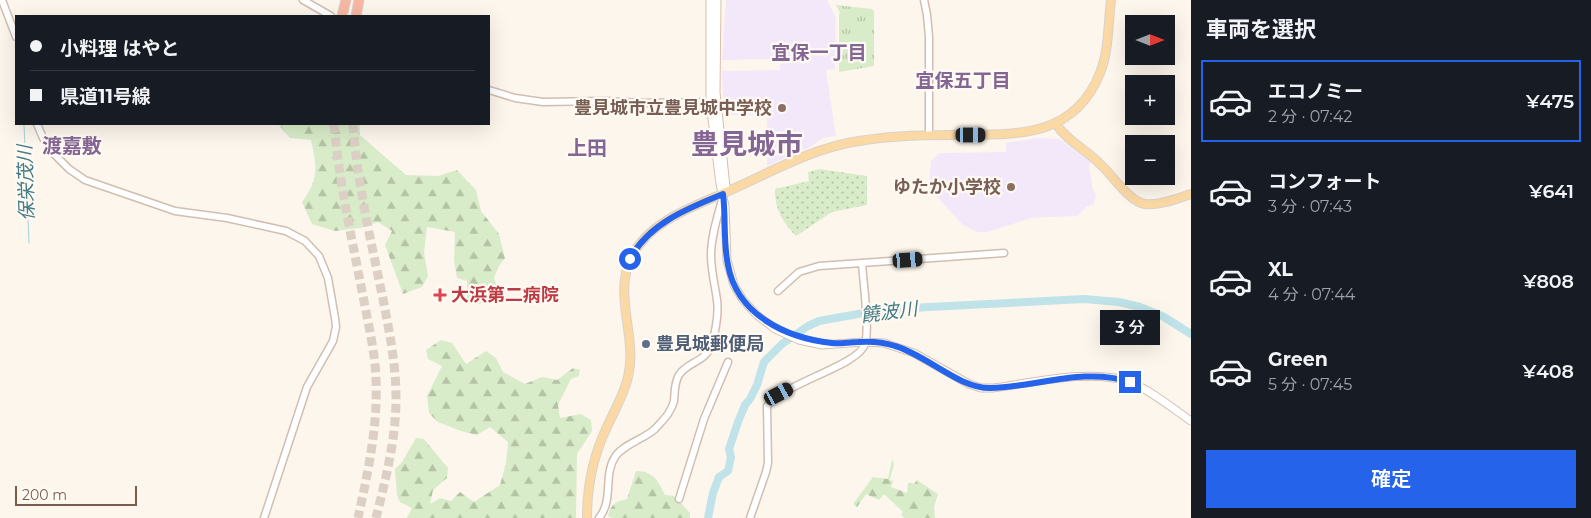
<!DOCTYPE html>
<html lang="ja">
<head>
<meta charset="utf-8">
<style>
  :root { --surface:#171b24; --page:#20242c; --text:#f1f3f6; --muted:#9ea1a6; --line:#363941; --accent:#2563eb }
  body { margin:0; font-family:Montserrat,"Noto Sans JP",sans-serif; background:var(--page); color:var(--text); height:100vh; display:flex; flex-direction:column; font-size:19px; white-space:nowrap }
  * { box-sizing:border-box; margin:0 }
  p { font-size:16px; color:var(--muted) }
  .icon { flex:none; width:28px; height:28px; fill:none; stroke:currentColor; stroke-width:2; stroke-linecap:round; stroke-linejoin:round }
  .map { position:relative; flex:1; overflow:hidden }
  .panel { display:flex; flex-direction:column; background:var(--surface); width:400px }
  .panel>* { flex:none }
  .hud { position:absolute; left:15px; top:15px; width:475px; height:110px; border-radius:0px; box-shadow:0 5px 20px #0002; display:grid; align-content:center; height:110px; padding:0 15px; background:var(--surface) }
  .needle { width:32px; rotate:90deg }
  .tools { position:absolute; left:1125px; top:15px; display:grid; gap:10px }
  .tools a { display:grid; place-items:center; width:50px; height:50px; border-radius:0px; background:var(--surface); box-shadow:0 5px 20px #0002; font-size:25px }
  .scale { position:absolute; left:15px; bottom:12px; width:122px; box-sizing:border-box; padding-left:5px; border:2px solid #7a5c4d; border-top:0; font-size:14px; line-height:18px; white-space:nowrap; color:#7a5c4d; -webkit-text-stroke:4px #fffaf3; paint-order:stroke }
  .end { position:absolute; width:22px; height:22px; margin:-11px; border:6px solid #2563eb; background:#fff; box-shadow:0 0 0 2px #fff }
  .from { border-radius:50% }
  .bubble { position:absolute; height:35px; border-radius:0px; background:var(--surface); box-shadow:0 5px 20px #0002; font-size:16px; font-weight:600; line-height:35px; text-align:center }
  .car { position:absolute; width:15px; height:30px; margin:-15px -8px; border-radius:6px; box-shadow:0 0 4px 1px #0007; background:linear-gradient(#222 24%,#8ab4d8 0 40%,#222 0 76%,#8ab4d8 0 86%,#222 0) }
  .hud b { display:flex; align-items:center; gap:18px; height:48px; font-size:19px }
  .hud b+b { border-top:1px solid var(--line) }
  .hud i { width:12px; height:12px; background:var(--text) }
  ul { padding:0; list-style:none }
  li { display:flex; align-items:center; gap:15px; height:82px; margin:0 10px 8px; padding:0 5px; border:2px solid transparent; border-radius:0px }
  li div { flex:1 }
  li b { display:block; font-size:19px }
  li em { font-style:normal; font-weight:600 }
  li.active { border-color:var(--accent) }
  li>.icon { width:45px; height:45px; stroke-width:1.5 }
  h2 { padding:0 15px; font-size:22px; line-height:60px }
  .primary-button { display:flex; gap:10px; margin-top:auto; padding:10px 15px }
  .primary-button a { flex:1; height:58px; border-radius:0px; background:var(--accent); color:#fff; font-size:20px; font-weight:600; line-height:58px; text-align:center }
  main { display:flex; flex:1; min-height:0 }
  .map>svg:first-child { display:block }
</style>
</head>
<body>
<main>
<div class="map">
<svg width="1191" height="518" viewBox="0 0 1191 518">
  <defs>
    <pattern id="grass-dots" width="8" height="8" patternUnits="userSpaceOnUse" patternTransform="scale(1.25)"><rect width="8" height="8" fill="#d8ecc9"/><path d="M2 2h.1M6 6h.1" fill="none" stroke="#b4c2a5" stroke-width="1.8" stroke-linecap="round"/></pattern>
    <pattern id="forest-firs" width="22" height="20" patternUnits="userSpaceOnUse" patternTransform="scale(1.25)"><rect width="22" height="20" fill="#d8ecc9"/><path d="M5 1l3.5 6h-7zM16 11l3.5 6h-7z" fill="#b4c2a5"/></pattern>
    <pattern id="park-tufts" width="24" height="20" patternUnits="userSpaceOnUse" patternTransform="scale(1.25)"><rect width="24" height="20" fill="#d8ecc9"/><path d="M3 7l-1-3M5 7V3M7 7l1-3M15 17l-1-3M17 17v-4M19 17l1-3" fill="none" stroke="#b4c2a5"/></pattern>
  </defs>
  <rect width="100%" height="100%" fill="#fdf6ec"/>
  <path fill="#f3e8fa" d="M726 0H827L836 18 835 69 826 70 836 136 823 138 810 147 767 166V115H731V101L728 98H723L722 71 780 70V59L722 60Z
    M1037 138 1059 139 1091 162 1089 165 1093 190 1096 194 1094 204 1086 207 1077 216 1031 218 988 232H977L962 224 929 188 931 161 940 153 1006 152V143Z"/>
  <path fill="url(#grass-dots)" d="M819 169 867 176V205L832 212 796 236C783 223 774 208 775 189L809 181 808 172Z"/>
  <path fill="url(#forest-firs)" d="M278 124H360V135L406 175 438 176 457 170 476 190 481 211 499 234 505 258 499 266 494 278 499 292 495 298 476 305 467 302V281L457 278 454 260 455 232 427 227 424 253 428 276 422 287 403 294 385 245 392 231 378 222 360 228 335 231 312 224 302 202C319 179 317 167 311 140L290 138Z
    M441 340 452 343 466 364 486 351 496 358 503 372 525 384 542 377 557 380 573 368 580 370 579 376 571 379 558 405 560 418 581 414 591 420 592 431 577 454 576 518H407L412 508 400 502 397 495 395 469 402 462 416 438 424 439 448 468 447 478 433 490 430 504 440 498 451 501 460 492 474 502 500 485 506 463 508 442 490 427 477 435 461 431 438 422 429 413 427 396 442 366 428 359 426 350Z
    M892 459 894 464 890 480 893 481 891 487 907 493 908 483 914 484 917 480 938 494 934 507 935 518H904L901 514 903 512 884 494 879 500 866 494 857 507 853 504 873 477 888 479Z
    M636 471C653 471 658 480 665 495L674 496 690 513V518H612L608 516C611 504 615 502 627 499Z"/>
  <path fill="url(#park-tufts)" d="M836 5 872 9 874 11V66L839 72V14L840 13Z"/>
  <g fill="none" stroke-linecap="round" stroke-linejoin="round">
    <path stroke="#a5d3da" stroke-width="1" d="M24 124 29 243"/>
    <path stroke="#bfe3e8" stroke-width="8" d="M708 518 713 493 719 477 728 471 731 457 729 449 738 422 745 405 750 399 757 385 764 362 782 344 808 326 819 321 858 314 910 308 1084 299 1119 302 1140 307 1164 317 1191 334"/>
    <path stroke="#dcd0c4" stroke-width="9" stroke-dasharray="9 4.5" stroke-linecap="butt" d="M334 124C339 182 352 239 363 296 368 323 375 351 376 379 378 426 368 472 358 518
      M353 124C357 184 372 245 384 304 390 335 396 366 396 398 396 439 386 478 376 518"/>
    <g stroke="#d1beb0" stroke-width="9">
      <path id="tertiary" d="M2 0 16 37
        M303 0 331 16
        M924 0 927 15 929 37V135
        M489 90 515 98 543 102 605 101 641 103 713 102
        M37 124 43 138 53 153 69 169 85 180 175 211 227 218 286 231 305 241 319 256 328 278 335 318 336 327 333 341 307 387 264 518
        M778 291 799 272 819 266 1004 253
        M679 499 704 419 728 362
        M599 518C614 500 603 475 615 457 622 445 644 439 655 429 663 420 671 413 674 401 675 392 674 383 679 375 686 363 704 362 710 348 715 336 719 314 717 300 715 285 711 271 711 255 711 236 718 215 723 196
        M750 518 766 472 768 463 767 406C786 382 858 366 865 344 870 329 863 281 862 263"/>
    </g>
    <g stroke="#d6c0b0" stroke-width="9">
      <path id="secondary" d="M710 0V102L720 184 725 206 727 260 734 285 743 300 757 315 775 329 799 340 822 345 863 342 884 343 914 353 969 384 981 388H993C1032 383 1093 368 1130 382 1152 391 1172 408 1191 421
        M717 0 716 92 726 187 723 194"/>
    </g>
    <g stroke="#dad1cd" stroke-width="10">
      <path id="primary" d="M1056 124C1067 141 1085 149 1099 163 1112 174 1128 201 1145 204 1159 206 1178 198 1191 194
        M587 518C587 487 593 457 606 429 614 411 624 395 628 377 638 336 612 295 632 256 649 222 692 207 724 193 768 174 811 148 859 141 889 136 920 135 950 135 1011 134 1073 141 1100 73 1109 51 1108 24 1111 0"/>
    </g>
    <g stroke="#dad1cd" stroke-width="11">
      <path id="motorway" d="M342 16 346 0
        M356 16 359 0"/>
    </g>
    <use href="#tertiary" stroke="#fff" stroke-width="6"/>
    <use href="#secondary" stroke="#fff" stroke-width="7"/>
    <use href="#primary" stroke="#fbd9a5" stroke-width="8"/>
    <use href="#motorway" stroke="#f7b7a3" stroke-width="9"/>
  </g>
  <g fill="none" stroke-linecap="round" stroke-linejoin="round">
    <path stroke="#2563eb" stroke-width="6" d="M630 259C648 224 688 208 723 194 726 217 723 242 728 265 737 315 786 338 832 343 840 344 849 342 858 342 871 341 883 342 895 346 927 355 959 389 991 388 1037 387 1084 367 1130 382"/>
  </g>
  <g fill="#8d6e63" stroke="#fffaf3" stroke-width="2">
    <circle cx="782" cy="108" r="5"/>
    <circle cx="1011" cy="187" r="5"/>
  </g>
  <path fill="#e0444e" stroke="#fffaf3" stroke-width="2" d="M437.5 287.5h5v5h5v5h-5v5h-5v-5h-5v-5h5z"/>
  <circle fill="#5c6f8a" stroke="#fffaf3" stroke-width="2" cx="646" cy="344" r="5"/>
  <g text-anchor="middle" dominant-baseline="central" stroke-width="4.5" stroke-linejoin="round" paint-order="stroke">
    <g font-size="18" font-weight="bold" fill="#785e54" stroke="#fffaf3" text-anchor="end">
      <text x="772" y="108">豊見城市立豊見城中学校</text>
      <text x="1001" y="187">ゆたか小学校</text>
    </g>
    <g font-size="18" font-weight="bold" fill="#be3a42" stroke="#fffaf3" text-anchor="start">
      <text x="451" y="295">大浜第二病院</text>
    </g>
    <g font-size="18" font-weight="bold" fill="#4e5e75" stroke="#fffaf3" text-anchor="start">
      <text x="656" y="344">豊見城郵便局</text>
    </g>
    <g font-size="19" font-weight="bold" fill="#846695" stroke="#fffaf3">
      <text x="819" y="52">宜保一丁目</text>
      <text x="963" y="80">宜保五丁目</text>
    </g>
    <g font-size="19" font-style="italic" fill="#437c86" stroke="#fffaf3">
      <text transform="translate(26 183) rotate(-92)">保栄茂川</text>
      <text transform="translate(889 312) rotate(-7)">饒波川</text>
    </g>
    <g font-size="20" font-weight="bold" fill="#846695" stroke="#fffaf3">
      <text x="72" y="146">渡嘉敷</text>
      <text x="587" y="148">上田</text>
    </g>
    <g font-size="28" font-weight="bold" fill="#846695" stroke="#fffaf3">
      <text x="747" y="144">豊見城市</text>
    </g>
  </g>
</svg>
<div class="tools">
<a><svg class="needle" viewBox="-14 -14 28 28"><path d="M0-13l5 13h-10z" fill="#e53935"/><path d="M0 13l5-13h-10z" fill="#9ea1a6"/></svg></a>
<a>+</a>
<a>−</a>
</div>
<div class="scale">200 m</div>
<i class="end from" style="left:630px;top:259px"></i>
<i class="end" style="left:1130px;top:382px"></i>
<div class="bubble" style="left:1100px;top:310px;width:60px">3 分</div>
<i class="car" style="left:971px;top:135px;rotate:90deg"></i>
<i class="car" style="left:908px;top:260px;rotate:86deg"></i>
<i class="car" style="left:779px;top:394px;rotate:62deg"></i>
<div class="hud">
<b><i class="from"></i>小料理 はやと</b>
<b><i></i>県道11号線</b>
</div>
</div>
<section class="panel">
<h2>車両を選択</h2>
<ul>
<li class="active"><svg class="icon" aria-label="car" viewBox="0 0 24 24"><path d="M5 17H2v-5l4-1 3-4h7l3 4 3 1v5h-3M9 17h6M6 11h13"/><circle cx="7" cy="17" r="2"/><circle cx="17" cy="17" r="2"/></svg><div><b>エコノミー</b><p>2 分 · 07:42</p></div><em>¥475</em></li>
<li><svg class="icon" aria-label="car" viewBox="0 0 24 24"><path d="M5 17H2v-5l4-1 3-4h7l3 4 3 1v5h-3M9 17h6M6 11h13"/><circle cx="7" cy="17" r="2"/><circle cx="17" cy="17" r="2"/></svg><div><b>コンフォート</b><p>3 分 · 07:43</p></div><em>¥641</em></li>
<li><svg class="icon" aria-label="car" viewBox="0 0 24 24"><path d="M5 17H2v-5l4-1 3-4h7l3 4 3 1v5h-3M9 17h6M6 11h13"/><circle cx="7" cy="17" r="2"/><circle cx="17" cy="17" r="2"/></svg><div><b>XL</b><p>4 分 · 07:44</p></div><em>¥808</em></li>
<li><svg class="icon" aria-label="car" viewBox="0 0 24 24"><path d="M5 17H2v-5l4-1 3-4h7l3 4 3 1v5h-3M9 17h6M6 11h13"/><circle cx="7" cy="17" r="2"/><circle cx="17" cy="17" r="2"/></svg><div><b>Green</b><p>5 分 · 07:45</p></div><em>¥408</em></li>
</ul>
<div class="primary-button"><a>確定</a></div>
</section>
</main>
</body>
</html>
